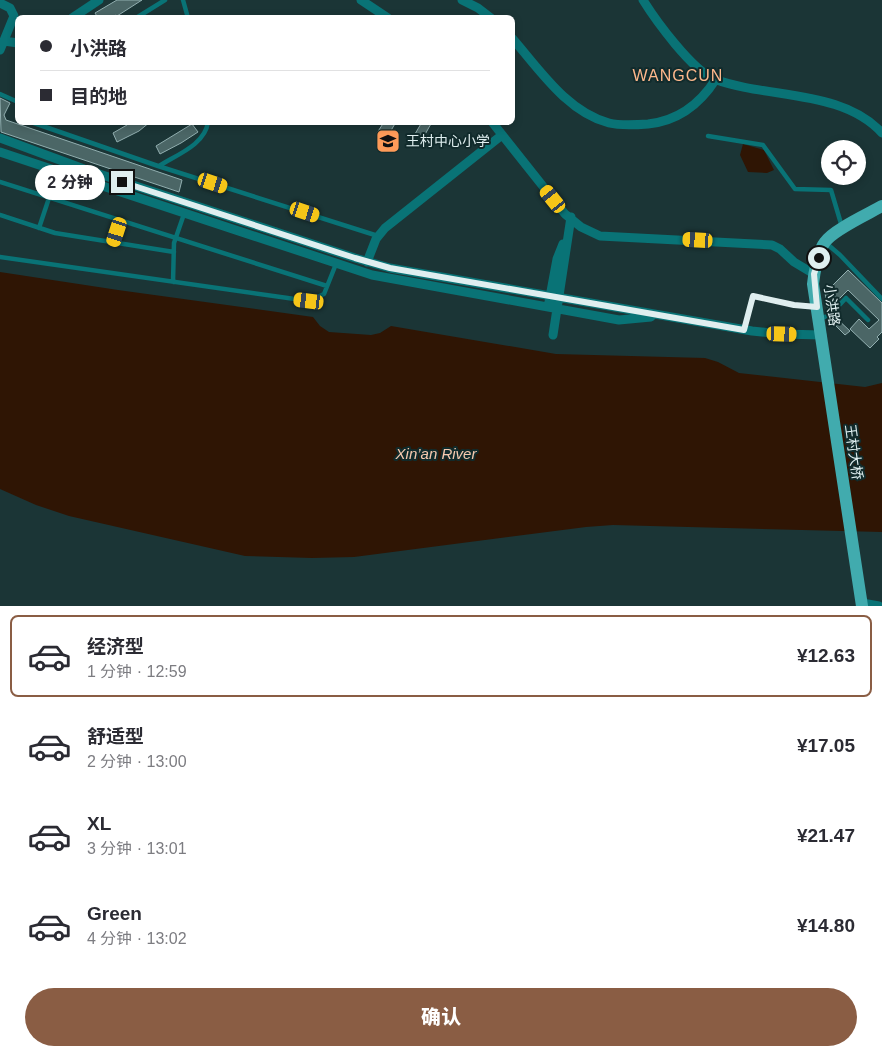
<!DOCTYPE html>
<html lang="zh">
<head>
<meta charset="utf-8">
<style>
  :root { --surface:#fff; --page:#f2f2f3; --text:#2b2b33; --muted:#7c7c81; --line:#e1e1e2; --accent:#8a5d44 }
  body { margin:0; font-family:Arial,"Noto Sans SC",sans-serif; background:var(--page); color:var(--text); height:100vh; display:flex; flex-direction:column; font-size:19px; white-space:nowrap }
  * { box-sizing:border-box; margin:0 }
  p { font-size:16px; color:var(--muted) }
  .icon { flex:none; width:28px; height:28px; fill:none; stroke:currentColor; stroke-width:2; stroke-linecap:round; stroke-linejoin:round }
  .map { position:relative; height:606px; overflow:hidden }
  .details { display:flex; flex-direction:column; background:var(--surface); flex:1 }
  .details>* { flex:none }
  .banner { position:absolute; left:15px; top:15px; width:500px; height:110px; border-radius:8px; box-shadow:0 2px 8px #0003; display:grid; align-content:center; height:110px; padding:0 25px; background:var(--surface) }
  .controls { position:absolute; left:821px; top:140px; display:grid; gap:10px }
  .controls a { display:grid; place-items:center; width:45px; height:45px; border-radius:50%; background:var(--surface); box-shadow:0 2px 8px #0003; font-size:25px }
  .end { position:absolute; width:22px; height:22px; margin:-11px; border:6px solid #dfeeef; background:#111; box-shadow:0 0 0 2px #111 }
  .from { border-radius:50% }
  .bubble { position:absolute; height:35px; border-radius:18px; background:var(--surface); box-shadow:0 2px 8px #0003; font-size:16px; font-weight:800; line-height:35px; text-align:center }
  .car { position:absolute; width:15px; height:30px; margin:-15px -8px; border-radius:6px; box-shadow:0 0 4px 1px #0007; background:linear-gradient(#f5c518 24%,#345 0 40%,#f5c518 0 76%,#345 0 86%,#f5c518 0) }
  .banner b { display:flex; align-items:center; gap:18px; height:48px; font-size:19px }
  .banner b+b { border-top:1px solid var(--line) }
  .banner i { width:12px; height:12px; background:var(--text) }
  ul { padding:9px 0 0; list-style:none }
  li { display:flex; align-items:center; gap:15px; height:82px; margin:0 10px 8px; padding:0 15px; border:2px solid transparent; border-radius:8px }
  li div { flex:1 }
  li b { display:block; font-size:19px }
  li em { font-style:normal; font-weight:800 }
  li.on { border-color:var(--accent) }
  li>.icon { width:45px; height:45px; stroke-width:1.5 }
  .primary-button { display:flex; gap:10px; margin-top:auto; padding:10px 25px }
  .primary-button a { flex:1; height:58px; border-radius:30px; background:var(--accent); color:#fff; font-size:20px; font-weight:800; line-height:58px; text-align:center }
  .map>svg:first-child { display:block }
</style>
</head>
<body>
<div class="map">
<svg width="882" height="606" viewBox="0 0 882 606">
  <rect width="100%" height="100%" fill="#1b3536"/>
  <path fill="#2f1504" d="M743 144 764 150 774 170 767 173 748 172 740 155Z
    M0 272 118 290 313 317 320 326 329 332 371 335 380 333 391 326 556 354 705 358 718 362 739 373 865 387 882 383V532L613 525 586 527 354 557 312 558 245 556 69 516 36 505 0 489Z"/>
  <path fill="#4b6666" stroke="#92afb0" d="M117 0H142L117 16 116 15 111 18H98L95 13Z
    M0 98 10 103 4 115 6 120 182 180 179 192 1 132Z
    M126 122H150L139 131 117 142 113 133 127 125Z
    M384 122H396L386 139 377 133Z
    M422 122H432L423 138 415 134Z
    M192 124 198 132 181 143 160 154 156 146Z
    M848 270 882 303V332L877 337 879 339 870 348 850 329 859 319 869 329 879 320 848 290 828 310 825 293Z
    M835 317 850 331 845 335 831 321Z"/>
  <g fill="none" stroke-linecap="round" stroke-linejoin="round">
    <path stroke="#097376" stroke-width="4.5" d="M183 0 188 18
      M136 18 165 0
      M0 94 18 102
      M31 122 158 166 378 236
      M708 136 763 145 795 189 831 190 842 227
      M159 166C176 155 205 145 208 122
      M0 182 327 286
      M0 215 55 233 174 252
      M39 228 49 198
      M826 243 840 255 882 299
      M113 244 121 221
      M0 257 309 301 324 294 336 264
      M173 282 174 243 184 214
      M820 318 829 316 846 298 868 320
      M744 330 753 296 794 305 815 307"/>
    <path stroke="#097376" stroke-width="9" d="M361 0 388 18
      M462 0 478 8 491 18
      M643 0C656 21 692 70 714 79 768 99 842 89 882 133
      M0 3 10 8 14 16 0 50
      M72 18 99 0
      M512 38C539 69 567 112 609 123 621 126 635 125 648 124 677 121 700 104 716 79
      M4 41 18 43
      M492 122 565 214 581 227 600 236 772 245 780 249 794 262 814 274
      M0 138 84 169 355 258 390 268 752 331 782 334 822 335
      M0 152 372 275 619 320 651 317
      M367 262 376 239 385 228 502 135
      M549 302 557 259 563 244
      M553 335 571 217
      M862 603 879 606"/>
    <path stroke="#41abae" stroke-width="12" d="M862 606 813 284C814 274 818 251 825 242 833 230 868 214 882 206"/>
  </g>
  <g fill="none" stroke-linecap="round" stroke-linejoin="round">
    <path stroke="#dfeeef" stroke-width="6" d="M122 182 355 258 390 268 744 330 753 296 794 305 817 307 814 274 819 258"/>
  </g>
  <defs>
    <g id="school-square" transform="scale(1.25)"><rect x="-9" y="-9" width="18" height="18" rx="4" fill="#fe9b59" stroke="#112b2c"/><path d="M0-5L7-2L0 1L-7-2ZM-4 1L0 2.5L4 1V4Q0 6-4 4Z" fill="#111"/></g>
  </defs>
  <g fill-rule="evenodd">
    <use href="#school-square" x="388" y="141"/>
  </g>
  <g text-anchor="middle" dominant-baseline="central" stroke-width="4" stroke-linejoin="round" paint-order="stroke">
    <g font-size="14" fill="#dfeeef" stroke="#112b2c" text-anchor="start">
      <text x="406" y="141">王村中心小学</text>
    </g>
    <g font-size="14" fill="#dfeeef" stroke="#112b2c">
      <text transform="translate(832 305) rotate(82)">小洪路</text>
      <text transform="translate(854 452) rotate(82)">王村大桥</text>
    </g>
    <g font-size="15" font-style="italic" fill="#f6c9ae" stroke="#112b2c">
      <text x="436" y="453">Xin’an River</text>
    </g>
    <g font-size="16" letter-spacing="1" fill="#feb88c" stroke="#112b2c">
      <text x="678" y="75">WANGCUN</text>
    </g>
  </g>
</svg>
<div class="controls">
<a><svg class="icon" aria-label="locate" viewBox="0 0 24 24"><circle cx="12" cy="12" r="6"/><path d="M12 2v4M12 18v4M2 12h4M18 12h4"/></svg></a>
</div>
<i class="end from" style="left:819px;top:258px"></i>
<i class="end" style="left:122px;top:182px"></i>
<div class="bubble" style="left:35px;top:165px;width:70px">2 分钟</div>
<i class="car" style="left:213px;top:183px;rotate:108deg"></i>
<i class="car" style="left:553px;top:199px;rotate:321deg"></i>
<i class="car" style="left:305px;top:212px;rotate:108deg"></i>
<i class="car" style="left:117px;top:232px;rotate:198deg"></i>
<i class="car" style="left:698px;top:240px;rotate:273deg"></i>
<i class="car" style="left:309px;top:301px;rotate:277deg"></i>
<i class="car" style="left:782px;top:334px;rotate:92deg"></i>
<div class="banner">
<b><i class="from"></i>小洪路</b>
<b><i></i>目的地</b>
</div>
</div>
<section class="details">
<ul>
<li class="on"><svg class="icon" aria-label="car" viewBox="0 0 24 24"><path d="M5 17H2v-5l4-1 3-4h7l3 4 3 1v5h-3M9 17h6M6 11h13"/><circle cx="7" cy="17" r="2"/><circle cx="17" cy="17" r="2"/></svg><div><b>经济型</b><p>1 分钟 · 12:59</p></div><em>¥12.63</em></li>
<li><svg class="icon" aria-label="car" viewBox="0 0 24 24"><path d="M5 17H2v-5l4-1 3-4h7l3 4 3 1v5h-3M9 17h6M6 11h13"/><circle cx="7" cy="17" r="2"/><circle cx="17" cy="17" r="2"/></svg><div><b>舒适型</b><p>2 分钟 · 13:00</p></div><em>¥17.05</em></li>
<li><svg class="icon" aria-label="car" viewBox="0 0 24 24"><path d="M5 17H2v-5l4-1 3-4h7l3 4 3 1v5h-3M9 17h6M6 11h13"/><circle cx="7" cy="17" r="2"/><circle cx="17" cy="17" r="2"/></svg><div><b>XL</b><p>3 分钟 · 13:01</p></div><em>¥21.47</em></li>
<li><svg class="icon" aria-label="car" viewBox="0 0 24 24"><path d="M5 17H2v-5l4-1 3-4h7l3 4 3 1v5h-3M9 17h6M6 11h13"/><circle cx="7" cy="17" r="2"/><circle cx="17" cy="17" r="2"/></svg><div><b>Green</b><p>4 分钟 · 13:02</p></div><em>¥14.80</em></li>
</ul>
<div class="primary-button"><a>确认</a></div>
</section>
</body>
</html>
